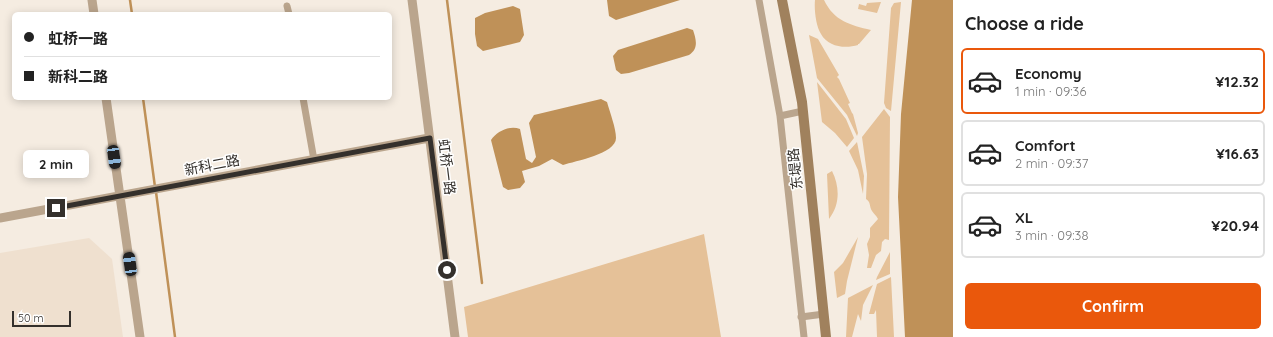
<!DOCTYPE html>
<html lang="en">
<head>
<meta charset="utf-8">
<style>
  :root { --surface:#fff; --page:#f2f2f2; --text:#222; --muted:#767676; --line:#e0e0e0; --accent:#ea580c }
  body { margin:0; font-family:Quicksand,"Noto Sans SC",sans-serif; background:var(--page); color:var(--text); height:100vh; display:flex; flex-direction:column; font-size:15px; white-space:nowrap }
  * { box-sizing:border-box; margin:0 }
  p { font-size:13px; color:var(--muted) }
  .icon { flex:none; width:22px; height:22px; fill:none; stroke:currentColor; stroke-width:2; stroke-linecap:round; stroke-linejoin:round }
  .map { position:relative; flex:1; overflow:hidden }
  .side { display:flex; flex-direction:column; background:var(--surface); width:320px }
  .side>* { flex:none }
  .guide { position:absolute; left:12px; top:12px; width:380px; height:88px; border-radius:6px; box-shadow:0 2px 10px #0003; display:grid; align-content:center; height:88px; padding:0 12px; background:var(--surface) }
  .scale { position:absolute; left:12px; bottom:10px; width:59px; box-sizing:border-box; padding-left:4px; border:2px solid #34302c; border-top:0; font-size:11px; line-height:14px; white-space:nowrap; color:#34302c; -webkit-text-stroke:3px #fff; paint-order:stroke }
  .end { position:absolute; width:18px; height:18px; margin:-9px; border:5px solid #34302c; background:#fff; box-shadow:0 0 0 2px #fff }
  .from { border-radius:50% }
  .bubble { position:absolute; height:28px; border-radius:6px; background:var(--surface); box-shadow:0 2px 10px #0003; font-size:13px; font-weight:800; line-height:28px; text-align:center }
  .car { position:absolute; width:12px; height:24px; margin:-12px -6px; border-radius:5px; box-shadow:0 0 3px 1px #0007; background:linear-gradient(#222 24%,#8ab4d8 0 40%,#222 0 76%,#8ab4d8 0 86%,#222 0) }
  .guide b { display:flex; align-items:center; gap:14px; height:38px; font-size:15px }
  .guide b+b { border-top:1px solid var(--line) }
  .guide i { width:10px; height:10px; background:var(--text) }
  ul { padding:0; list-style:none }
  li { display:flex; align-items:center; gap:12px; height:66px; margin:0 8px 6px; padding:0 4px; border:2px solid var(--line); border-radius:6px }
  li div { flex:1 }
  li b { display:block; font-size:15px }
  li em { font-style:normal; font-weight:800 }
  li.on { border-color:var(--accent) }
  li>.icon { width:36px; height:36px; stroke-width:1.5 }
  h2 { padding:0 12px; font-size:18px; line-height:48px }
  .button { display:flex; gap:8px; margin-top:auto; padding:8px 12px }
  .button a { flex:1; height:46px; border-radius:6px; background:var(--accent); color:#fff; font-size:16px; font-weight:800; line-height:46px; text-align:center }
  main { display:flex; flex:1; min-height:0 }
  .map>svg:first-child { display:block }
</style>
</head>
<body>
<main>
<div class="map">
<svg width="953" height="337" viewBox="0 0 953 337">
  <rect width="100%" height="100%" fill="#f5ece1"/>
  <path fill="#efe0cf" d="M89 238 112 259 123 337H0V253Z"/>
  <path fill="#e5c198" d="M815 0H824C834 21 850 25 871 30L859 44H858V45C845 49 828 47 821 34 816 26 814 10 815 0Z
    M881 2 877 13 858 9 859 4 866 6 867 3Z
    M901 2 891 111 886 108 884 103 891 8 894 3Z
    M809 35 818 39 839 75 837 77 839 79 850 103 848 104 852 113 853 114 858 133 857 136 847 115 817 78Z
    M817 82 846 119 854 138 847 147 835 133 822 122Z
    M884 109 890 117 889 240 885 239 882 242 881 251 876 255 871 268H867L869 255 867 244 870 237V228L878 219C876 215 874 214 872 211 869 206 871 202 866 199L867 174 862 137Z
    M857 142 864 176 863 194 858 170 849 151Z
    M832 171C840 187 840 205 829 219L827 174Z
    M704 234 721 337H468L464 307Z
    M858 237 847 281 845 294 837 298 834 272 843 263Z
    M890 252V274L876 280 877 277Z
    M891 277 894 337H877L876 310 874 314H869L877 284Z
    M873 285 863 305 861 321 858 314 852 337H846L848 298Z"/>
  <path fill="#bf9158" d="M607 0H680L616 20 609 16Z
    M912 0H953V337H905L898 197 901 114Z
    M513 6 520 9 524 35 520 42 483 51 477 46 475 34V18L485 13Z
    M687 28 693 30C696 39 699 49 689 55L629 73 621 74 616 70 613 56 618 50Z
    M601 99 607 102C610 113 616 128 616 138 616 154 575 161 563 165L552 159 539 166 522 171 525 182 520 188 508 190 503 187 491 140C497 131 510 125 520 129L526 159 532 163 536 157 529 123 534 115Z"/>
  <g fill="none" stroke-linecap="round" stroke-linejoin="round">
    <path stroke="#bf9158" stroke-width="2.5" d="M130 0 132 14
      M447 0 482 283
      M143 98 155 187
      M156 192 175 337"/>
    <path stroke="#baa58d" stroke-width="7" d="M759 0 780 116 804 337
      M287 6 289 14
      M303 98 314 160
      M780 116 803 111
      M801 317 824 314"/>
    <path stroke="#baa58d" stroke-width="9" d="M92 0 94 14
      M412 0 455 337
      M106 98 140 337
      M0 218 429 138"/>
    <path stroke="#a0815d" stroke-width="10" d="M782 0 802 102 826 337"/>
  </g>
  <g fill="none" stroke-linecap="round" stroke-linejoin="round">
    <path stroke="#34302c" stroke-width="5" d="M56 208 430 138 447 270"/>
  </g>
  <g text-anchor="middle" dominant-baseline="central" stroke-width="3" stroke-linejoin="round" paint-order="stroke">
    <g font-size="14" fill="#34302c" stroke="#fff">
      <text transform="translate(212 165) rotate(-11)">新科二路</text>
      <text transform="translate(447 167) rotate(83)">虹桥一路</text>
      <text transform="translate(795 169) rotate(-96)">东堤路</text>
    </g>
  </g>
</svg>
<div class="scale">50 m</div>
<i class="end from" style="left:447px;top:270px"></i>
<i class="end" style="left:56px;top:208px"></i>
<div class="bubble" style="left:23px;top:150px;width:66px">2 min</div>
<i class="car" style="left:114px;top:157px;rotate:172deg"></i>
<i class="car" style="left:130px;top:264px;rotate:352deg"></i>
<div class="guide">
<b><i class="from"></i>虹桥一路</b>
<b><i></i>新科二路</b>
</div>
</div>
<section class="side">
<h2>Choose a ride</h2>
<ul>
<li class="on"><svg class="icon" aria-label="car" viewBox="0 0 24 24"><path d="M5 17H2v-5l4-1 3-4h7l3 4 3 1v5h-3M9 17h6M6 11h13"/><circle cx="7" cy="17" r="2"/><circle cx="17" cy="17" r="2"/></svg><div><b>Economy</b><p>1 min · 09:36</p></div><em>¥12.32</em></li>
<li><svg class="icon" aria-label="car" viewBox="0 0 24 24"><path d="M5 17H2v-5l4-1 3-4h7l3 4 3 1v5h-3M9 17h6M6 11h13"/><circle cx="7" cy="17" r="2"/><circle cx="17" cy="17" r="2"/></svg><div><b>Comfort</b><p>2 min · 09:37</p></div><em>¥16.63</em></li>
<li><svg class="icon" aria-label="car" viewBox="0 0 24 24"><path d="M5 17H2v-5l4-1 3-4h7l3 4 3 1v5h-3M9 17h6M6 11h13"/><circle cx="7" cy="17" r="2"/><circle cx="17" cy="17" r="2"/></svg><div><b>XL</b><p>3 min · 09:38</p></div><em>¥20.94</em></li>
</ul>
<div class="button"><a>Confirm</a></div>
</section>
</main>
</body>
</html>
